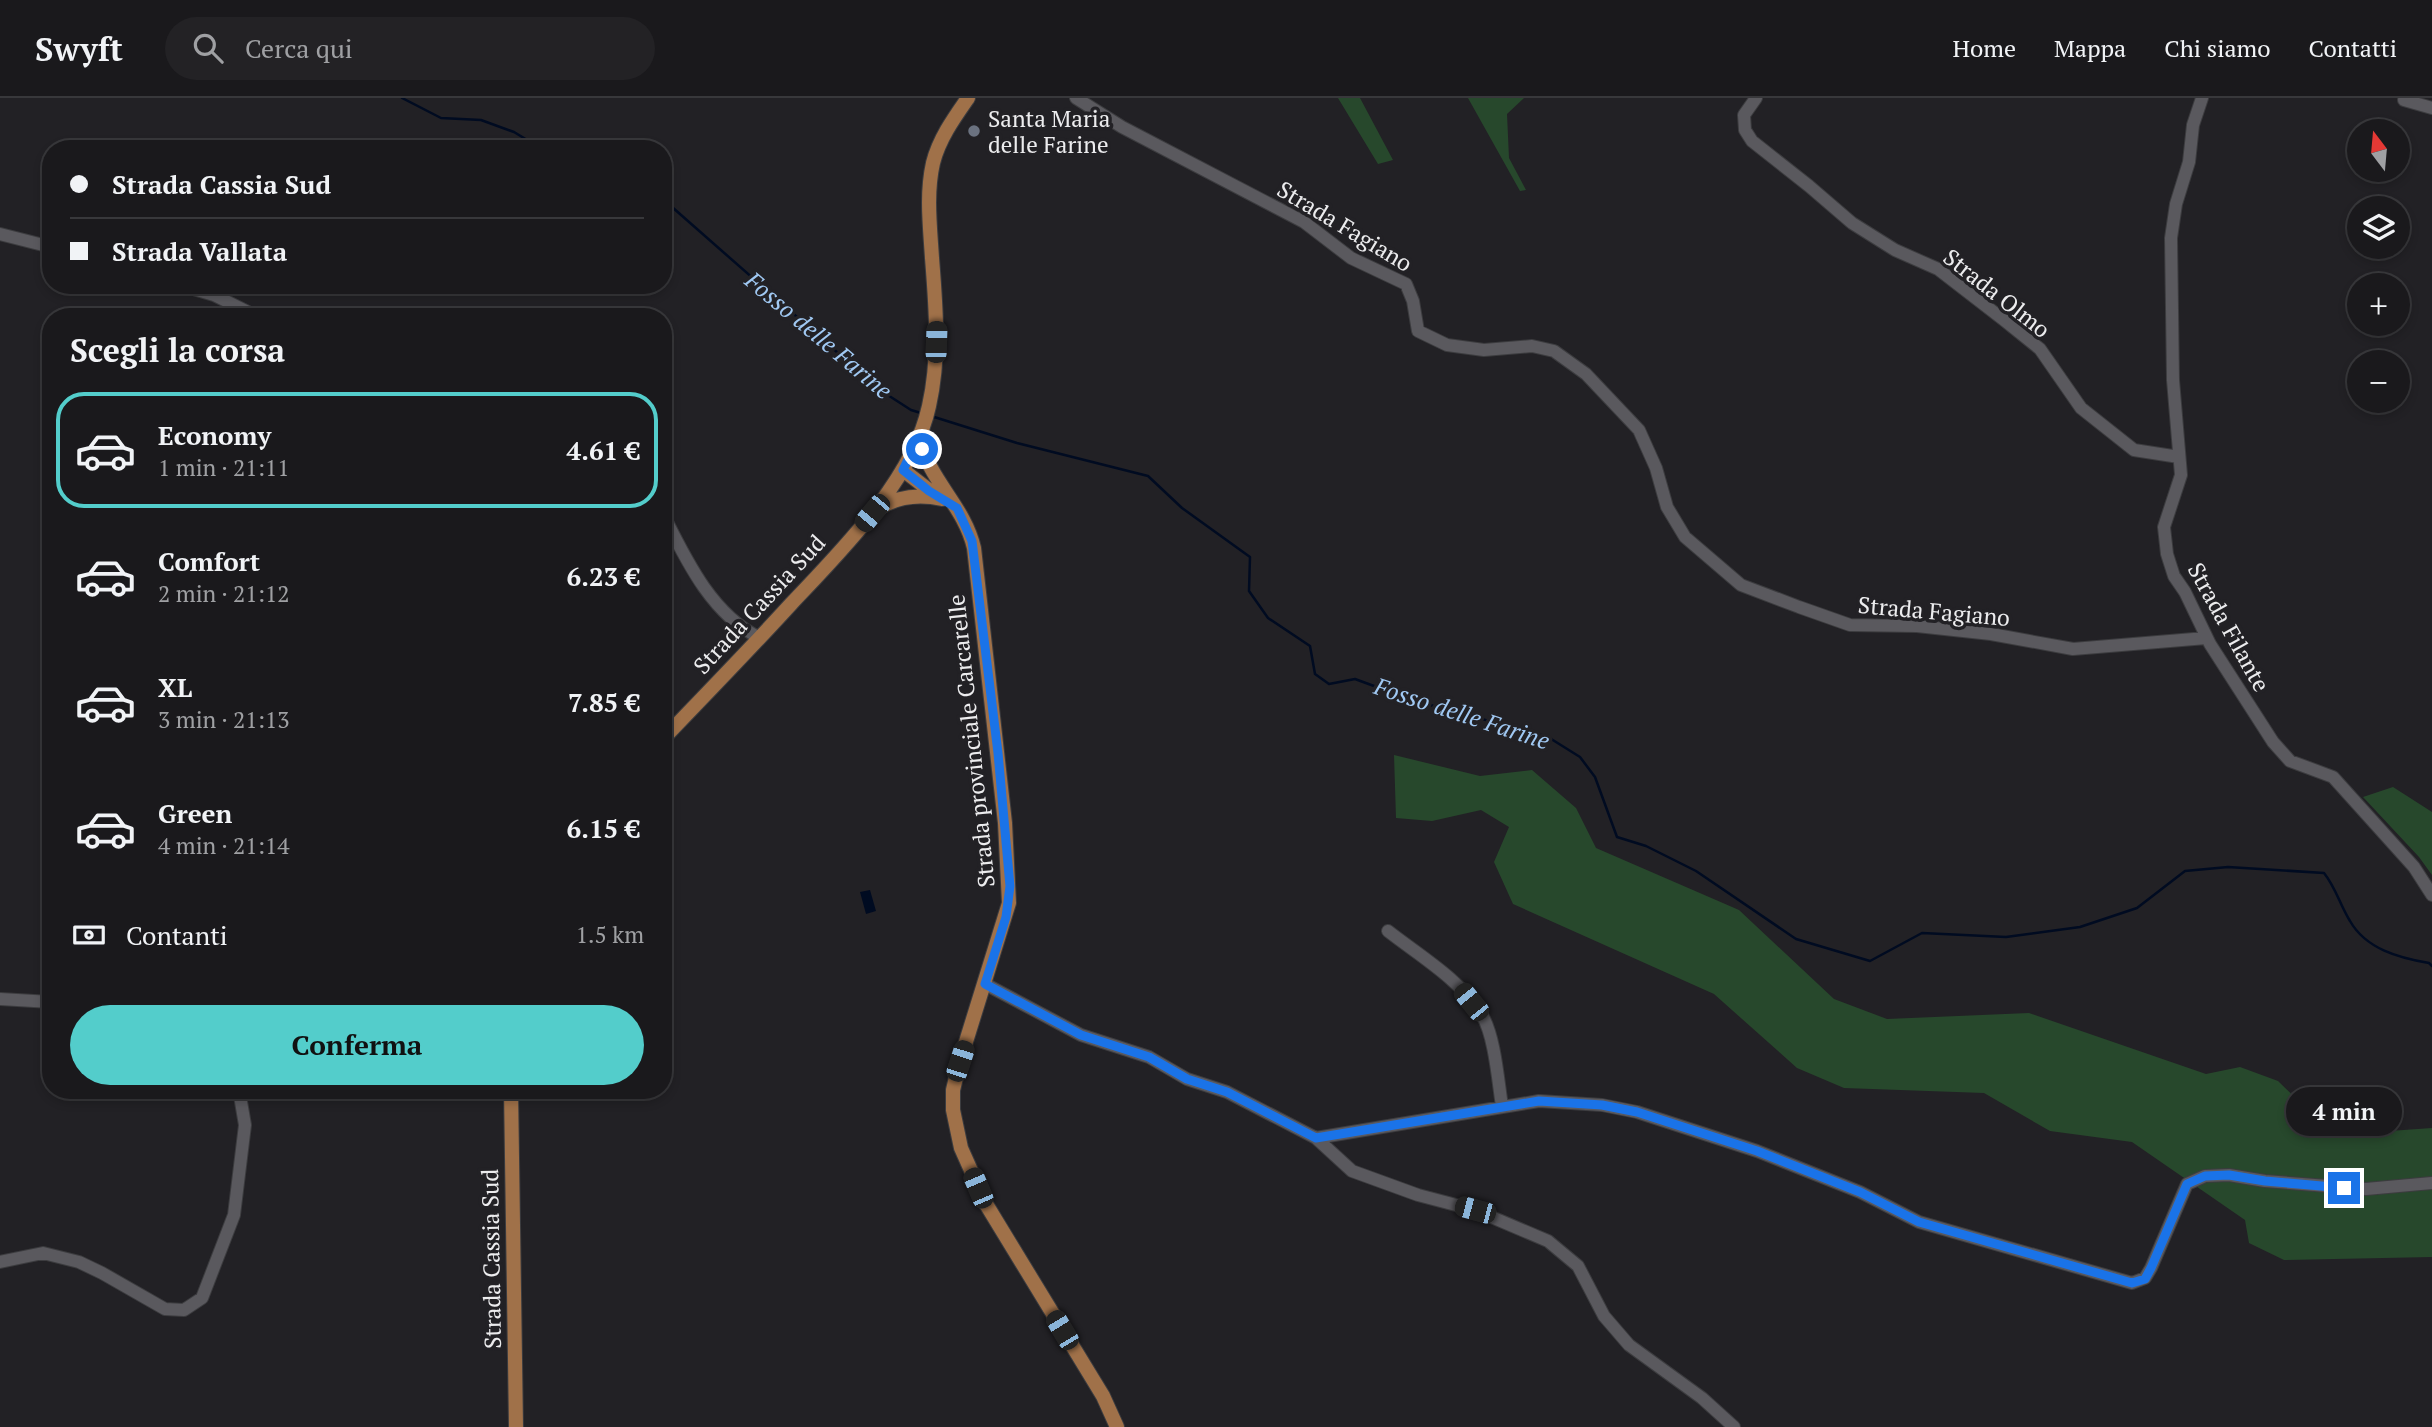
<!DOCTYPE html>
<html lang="it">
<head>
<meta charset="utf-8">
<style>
  :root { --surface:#1a191c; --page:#232225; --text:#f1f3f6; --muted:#9fa0a3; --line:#38383b; --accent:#53cdcb }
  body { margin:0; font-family:"PT Serif",serif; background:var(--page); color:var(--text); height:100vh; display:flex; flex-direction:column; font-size:26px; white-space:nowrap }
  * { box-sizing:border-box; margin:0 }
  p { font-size:23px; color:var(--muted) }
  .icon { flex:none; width:38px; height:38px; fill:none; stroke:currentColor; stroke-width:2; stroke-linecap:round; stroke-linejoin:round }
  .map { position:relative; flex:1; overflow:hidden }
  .sheet { position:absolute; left:42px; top:210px; width:630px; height:791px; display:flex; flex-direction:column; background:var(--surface); border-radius:28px; box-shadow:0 4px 10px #0003,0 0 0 2px var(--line) }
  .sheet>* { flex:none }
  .banner { position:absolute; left:42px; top:42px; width:630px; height:154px; border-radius:28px; box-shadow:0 4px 10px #0003,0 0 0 2px var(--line); display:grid; align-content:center; height:154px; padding:0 28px; background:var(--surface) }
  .needle { width:46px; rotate:344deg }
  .buttons { position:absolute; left:2347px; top:21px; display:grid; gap:14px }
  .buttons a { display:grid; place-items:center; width:63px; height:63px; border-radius:50%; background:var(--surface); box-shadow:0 4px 10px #0003,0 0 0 2px var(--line); font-size:35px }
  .end { position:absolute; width:32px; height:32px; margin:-16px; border:9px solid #1a73e8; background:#fff; box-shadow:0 0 0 4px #fff }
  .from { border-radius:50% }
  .bubble { position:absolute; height:49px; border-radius:24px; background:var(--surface); box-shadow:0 4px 10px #0003,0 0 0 2px var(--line); font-size:23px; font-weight:700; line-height:49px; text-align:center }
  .car { position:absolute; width:21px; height:42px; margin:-21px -10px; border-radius:9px; box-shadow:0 0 5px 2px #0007; background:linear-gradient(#222 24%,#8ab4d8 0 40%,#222 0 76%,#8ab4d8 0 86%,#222 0) }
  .banner b { display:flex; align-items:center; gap:24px; height:66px; font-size:26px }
  .banner b+b { border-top:2px solid var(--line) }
  .banner i { width:18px; height:18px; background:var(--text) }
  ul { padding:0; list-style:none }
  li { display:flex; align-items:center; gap:21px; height:116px; margin:0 14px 10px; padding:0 14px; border:4px solid transparent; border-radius:28px }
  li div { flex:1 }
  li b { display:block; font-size:26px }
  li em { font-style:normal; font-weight:700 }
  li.selected { border-color:var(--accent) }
  li>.icon { width:63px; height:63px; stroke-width:1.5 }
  h2 { padding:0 28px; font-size:32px; line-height:84px }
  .pay { display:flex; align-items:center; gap:18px; height:77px; padding:0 28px; font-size:26px }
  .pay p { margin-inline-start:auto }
  .action { display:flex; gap:14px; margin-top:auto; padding:14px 28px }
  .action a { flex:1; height:80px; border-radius:42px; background:var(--accent); color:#111; font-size:28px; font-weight:700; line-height:80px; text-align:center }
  header { display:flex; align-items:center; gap:42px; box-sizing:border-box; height:98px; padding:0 35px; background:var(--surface); border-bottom:2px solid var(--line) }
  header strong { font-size:33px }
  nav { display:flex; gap:38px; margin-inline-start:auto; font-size:24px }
  .search { width:490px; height:63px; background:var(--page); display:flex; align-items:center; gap:18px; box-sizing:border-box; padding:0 24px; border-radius:38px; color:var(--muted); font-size:26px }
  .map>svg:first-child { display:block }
</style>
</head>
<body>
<header>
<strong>Swyft</strong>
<div class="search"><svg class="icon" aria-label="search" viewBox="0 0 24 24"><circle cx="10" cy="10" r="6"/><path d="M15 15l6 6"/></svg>Cerca qui</div>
<nav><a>Home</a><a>Mappa</a><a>Chi siamo</a><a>Contatti</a></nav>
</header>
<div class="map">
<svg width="2432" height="1329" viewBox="0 0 2432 1329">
  <rect width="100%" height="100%" fill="#222125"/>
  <path fill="#27482c" d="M1338 0H1360L1393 62 1378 66Z
    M1468 0H1524L1507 16 1509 60 1526 92 1520 93Z
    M1394 657 1480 678 1532 672 1576 710 1596 750 1739 812 1834 901 1887 921 2029 915 2206 976 2240 969 2278 983 2311 1015 2361 1035 2432 1030V1159L2284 1162 2249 1145 2245 1122 2132 1044 2050 1033 1984 995 1844 990 1797 970 1714 896 1513 806 1494 764 1509 729 1481 712 1432 723 1396 720Z
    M2393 689 2432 714V777L2419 759 2363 699Z"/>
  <path fill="#000b21" d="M870 792 876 813 866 816 860 794Z"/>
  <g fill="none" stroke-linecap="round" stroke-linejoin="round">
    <path stroke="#000b21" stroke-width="2.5" d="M402 0 441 20 481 22 514 34 542 51
      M663 104 672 109 880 292 911 312 921 315
      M931 318 1017 345 1148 378 1182 410 1250 459 1249 493 1268 520 1310 548 1315 576 1329 586 1355 581 1412 602 1548 639 1580 659 1595 679 1617 739 1646 748 1696 773 1796 841 1870 863 1922 835 2006 839 2080 829 2137 810 2185 773 2228 769 2324 775C2336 790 2340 807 2350 823 2366 851 2399 860 2429 865L2432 868"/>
    <g stroke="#3c3c3f" stroke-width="14">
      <path id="minor" d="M1076 0 1122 29 1304 124 1351 160 1406 186 1413 203 1418 233 1447 247 1484 252 1532 248 1554 253 1586 276 1639 332 1656 370 1667 409 1685 439 1741 487 1799 509 1850 527 1917 528 1991 536 2073 551 2206 540
        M1756 0 1744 17 1745 32 1752 43 1809 88 1852 125 1895 152 1938 171 2004 222 2040 251 2081 310 2134 352 2179 359
        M2202 0 2193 27 2189 64 2176 106 2171 140 2173 282 2181 377 2164 429 2167 456 2174 478 2185 494 2210 546 2273 644 2290 663 2333 679 2414 769 2432 797
        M2404 2 2432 10
        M0 136 51 149
        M180 187 214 197 258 219
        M663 416C686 462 712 517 760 540
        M1388 833C1420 858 1461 882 1482 917 1495 939 1498 983 1502 1008
        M985 886 1081 937 1149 959 1187 981 1227 994 1316 1040 1539 1003 1602 1007 1637 1014 1757 1053 1860 1094 1919 1124 2132 1185 2145 1180 2151 1170 2187 1086 2205 1078 2229 1077 2265 1083 2366 1091 2432 1085
        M0 901 51 904
        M1316 1040 1352 1073 1418 1097 1475 1112 1548 1143 1578 1168 1604 1218 1629 1247 1702 1300 1734 1329
        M0 1164 43 1155 79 1164 102 1175 165 1211 184 1212 202 1200 234 1117 245 1027 239 992"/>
    </g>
    <g stroke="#3c3c3f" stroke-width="16">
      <path id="major" d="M919 339C929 383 964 407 974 450L1005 725 1009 805 960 963 953 992V1012L961 1050 986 1106 1103 1298 1117 1329
        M903 372 938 399
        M879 410C899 398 919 396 942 401
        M663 641C706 596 749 552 791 506 842 452 913 382 929 308 940 259 936 210 932 160 930 128 926 96 933 65 939 41 954 20 968 0
        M511 992 516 1329"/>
    </g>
    <use href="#minor" stroke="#5a595e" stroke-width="12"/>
    <use href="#major" stroke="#a07149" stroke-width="14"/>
  </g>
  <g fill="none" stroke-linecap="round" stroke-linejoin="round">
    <path stroke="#1a73e8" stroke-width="9" d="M922 351 919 339 903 372 929 393 957 410 972 443 998 655 1010 788 1006 819 985 886 1081 937 1149 959 1187 981 1227 994 1316 1040 1539 1003 1602 1007 1637 1014 1757 1053 1860 1094 1919 1124 2132 1185 2145 1181 2151 1170 2187 1086 2205 1078 2229 1077 2265 1083 2344 1090"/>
  </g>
  <circle fill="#6b7280" stroke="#222125" stroke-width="2.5" cx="974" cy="33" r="7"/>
  <g text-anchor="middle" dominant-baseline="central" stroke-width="7" stroke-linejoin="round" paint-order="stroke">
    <g font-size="23" fill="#ececee" stroke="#222125" text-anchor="start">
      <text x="988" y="20">Santa Maria<tspan x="988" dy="26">delle Farine</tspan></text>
    </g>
    <g font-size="23" fill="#ececee" stroke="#222125">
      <text transform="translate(1345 128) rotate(31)">Strada Fagiano</text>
      <text transform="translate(1997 195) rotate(38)">Strada Olmo</text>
      <text transform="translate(759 506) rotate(-47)">Strada Cassia Sud</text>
      <text transform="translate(1934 513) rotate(5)">Strada Fagiano</text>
      <text transform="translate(2229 529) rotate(61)">Strada Filante</text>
      <text transform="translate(971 643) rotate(-96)">Strada provinciale Carcarelle</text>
      <text transform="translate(491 1161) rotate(-91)">Strada Cassia Sud</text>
    </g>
    <g font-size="24" font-style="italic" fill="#a0c8f2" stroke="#222125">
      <text transform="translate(819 237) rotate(40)">Fosso delle Farine</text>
      <text transform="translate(1462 615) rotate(18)">Fosso delle Farine</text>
    </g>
  </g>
</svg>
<div class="buttons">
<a><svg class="needle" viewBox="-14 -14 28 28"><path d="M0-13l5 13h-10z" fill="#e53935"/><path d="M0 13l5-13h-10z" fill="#9fa0a3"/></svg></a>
<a><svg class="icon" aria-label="layers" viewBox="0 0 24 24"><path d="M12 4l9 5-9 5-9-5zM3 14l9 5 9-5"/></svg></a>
<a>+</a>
<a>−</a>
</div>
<i class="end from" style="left:922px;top:351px"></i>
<i class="end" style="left:2344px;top:1090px"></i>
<div class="bubble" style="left:2286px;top:989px;width:116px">4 min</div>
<i class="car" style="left:936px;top:244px;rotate:2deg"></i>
<i class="car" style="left:872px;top:415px;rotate:220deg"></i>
<i class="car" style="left:1471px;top:904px;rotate:321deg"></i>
<i class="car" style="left:960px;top:963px;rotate:18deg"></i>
<i class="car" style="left:978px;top:1090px;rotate:337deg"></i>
<i class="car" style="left:1475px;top:1112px;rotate:285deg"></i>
<i class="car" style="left:1062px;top:1232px;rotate:329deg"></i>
<div class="banner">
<b><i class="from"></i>Strada Cassia Sud</b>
<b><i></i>Strada Vallata</b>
</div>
<section class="sheet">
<h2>Scegli la corsa</h2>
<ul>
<li class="selected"><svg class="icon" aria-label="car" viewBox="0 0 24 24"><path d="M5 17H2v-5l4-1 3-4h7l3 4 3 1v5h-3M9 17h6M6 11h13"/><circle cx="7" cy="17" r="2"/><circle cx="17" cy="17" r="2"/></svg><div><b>Economy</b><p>1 min · 21:11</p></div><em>4.61 €</em></li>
<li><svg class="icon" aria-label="car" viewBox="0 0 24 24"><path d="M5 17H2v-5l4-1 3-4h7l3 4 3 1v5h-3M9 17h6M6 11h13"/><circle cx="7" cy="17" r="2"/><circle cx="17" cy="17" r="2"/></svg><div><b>Comfort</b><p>2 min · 21:12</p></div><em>6.23 €</em></li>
<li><svg class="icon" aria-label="car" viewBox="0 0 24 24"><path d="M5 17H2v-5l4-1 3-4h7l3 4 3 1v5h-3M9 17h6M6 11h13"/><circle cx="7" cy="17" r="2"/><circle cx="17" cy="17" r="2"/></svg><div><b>XL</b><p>3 min · 21:13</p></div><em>7.85 €</em></li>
<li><svg class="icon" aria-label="car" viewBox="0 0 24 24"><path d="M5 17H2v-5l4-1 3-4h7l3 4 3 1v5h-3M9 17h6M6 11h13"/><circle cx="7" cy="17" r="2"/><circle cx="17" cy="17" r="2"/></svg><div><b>Green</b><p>4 min · 21:14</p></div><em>6.15 €</em></li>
</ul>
<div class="pay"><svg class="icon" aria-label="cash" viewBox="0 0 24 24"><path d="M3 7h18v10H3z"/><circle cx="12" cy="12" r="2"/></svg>Contanti<p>1.5 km</p></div>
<div class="action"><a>Conferma</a></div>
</section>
</div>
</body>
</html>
